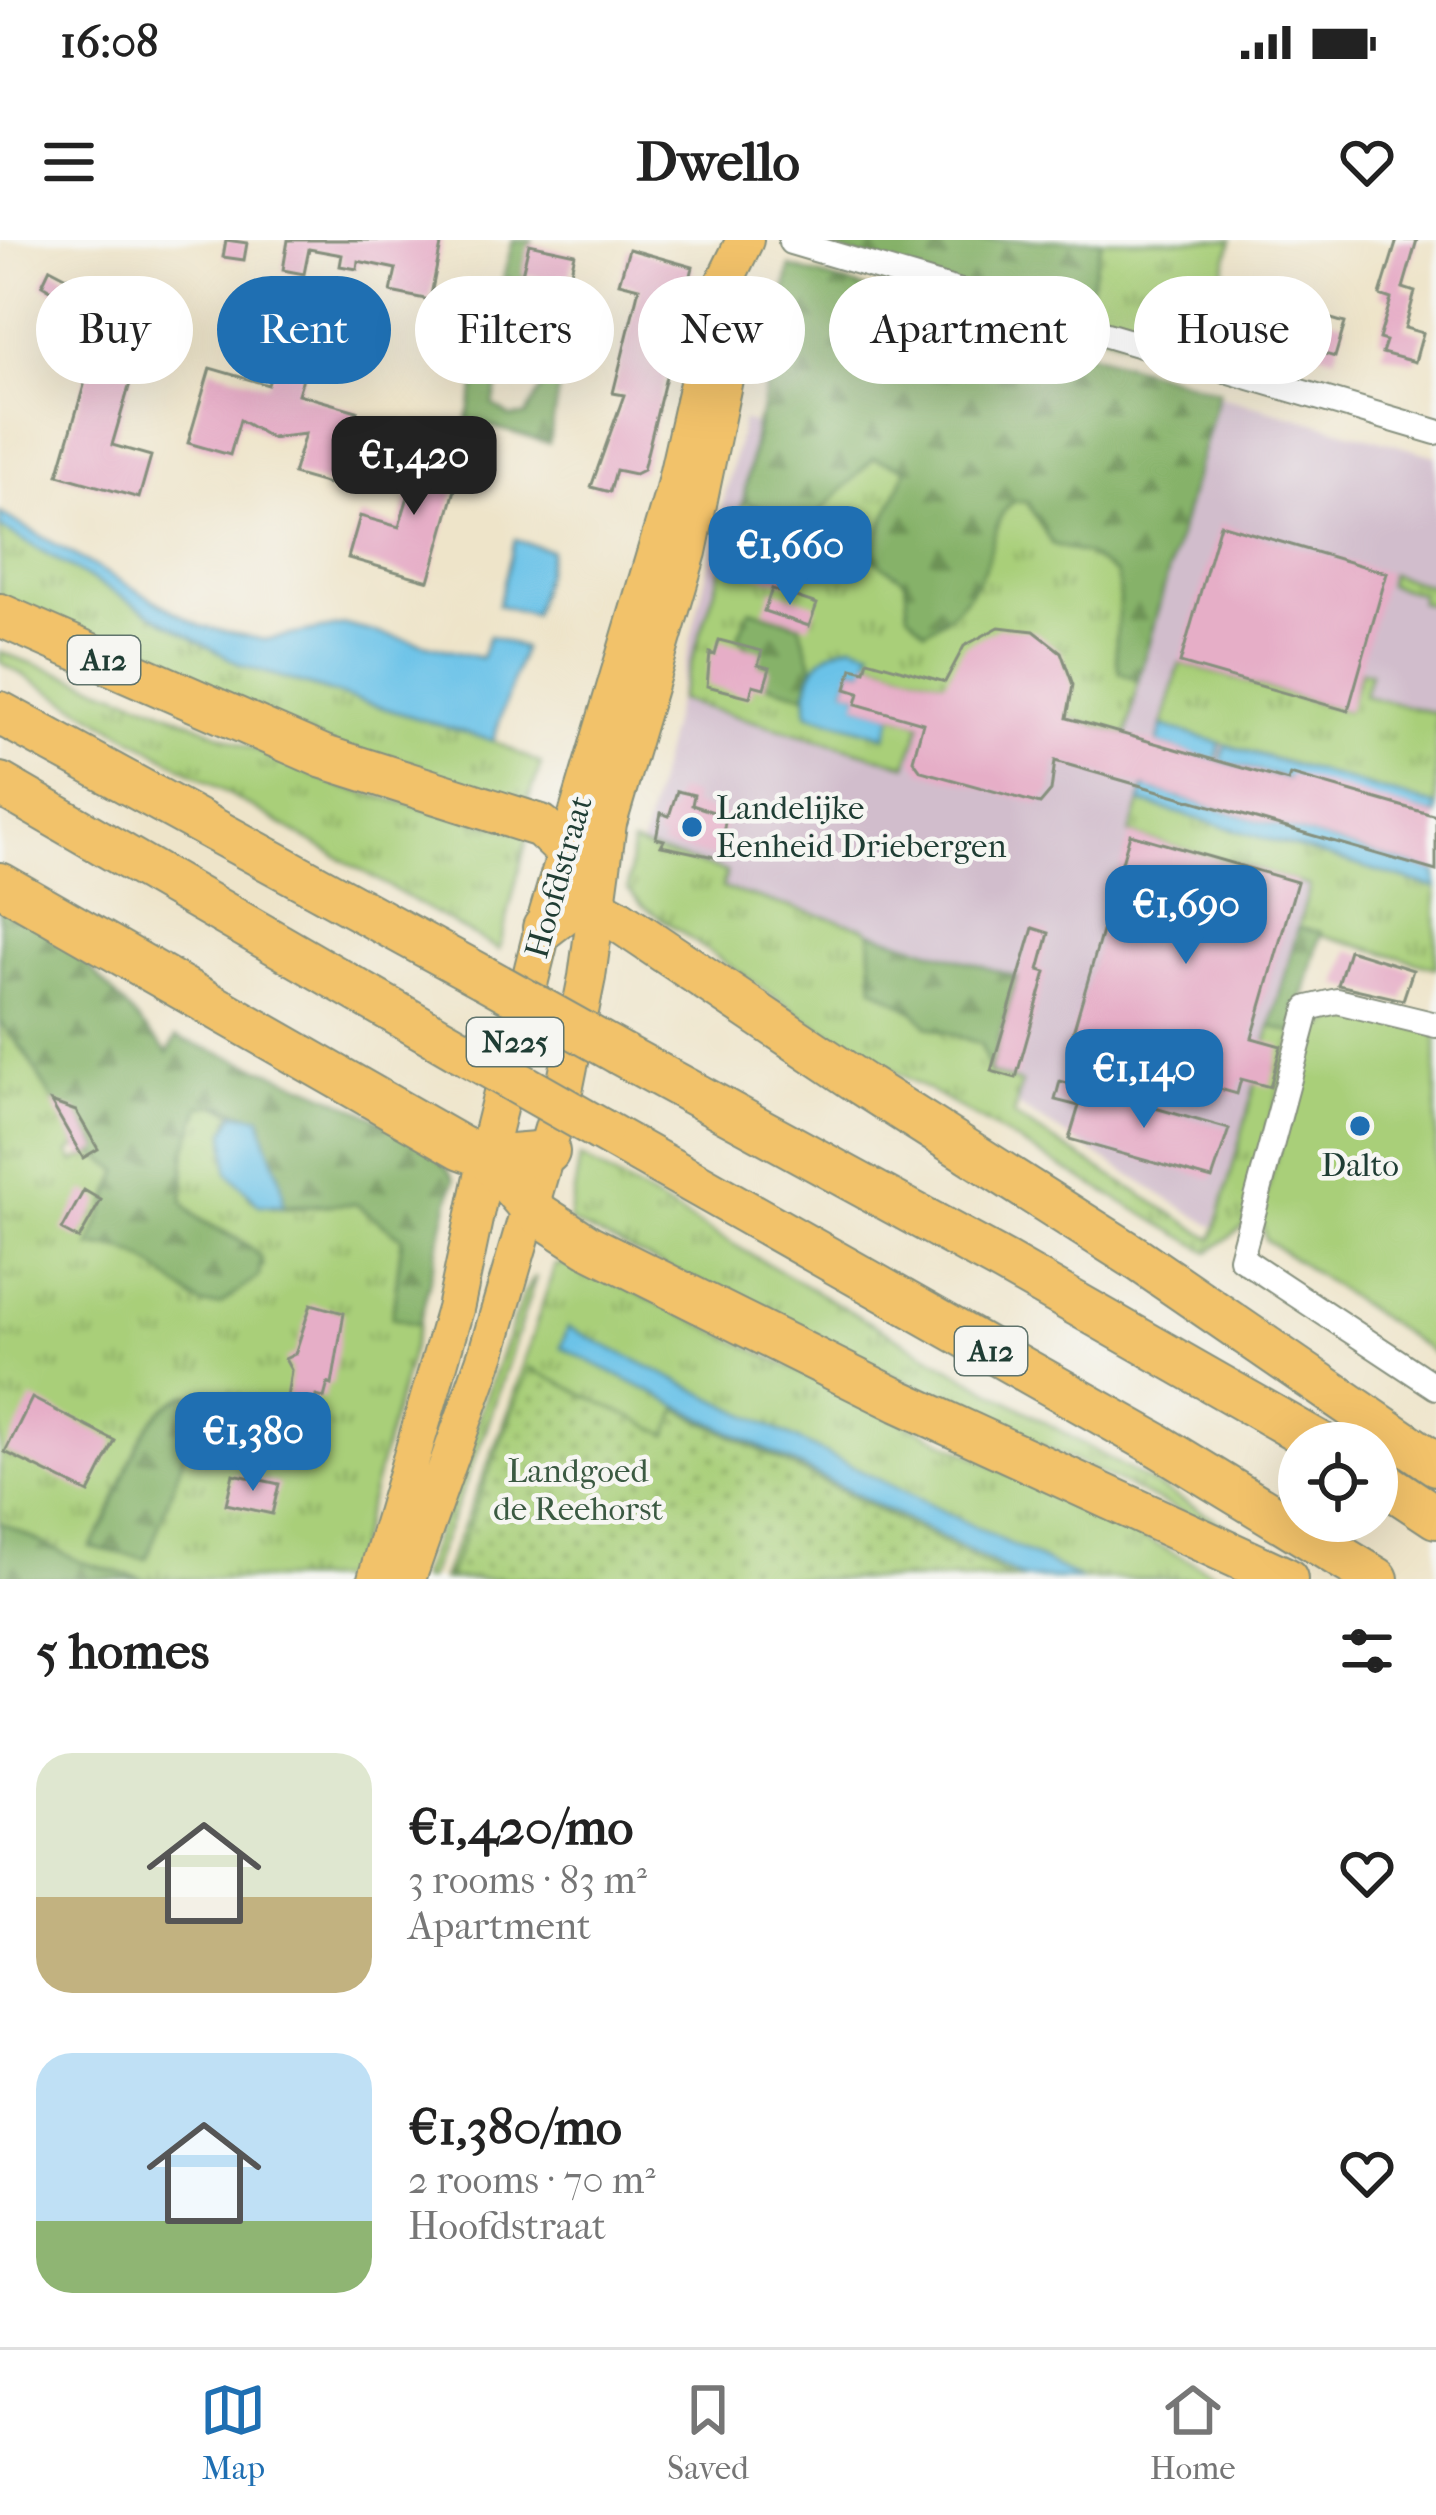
<!DOCTYPE html>
<meta charset="utf-8">
<style>
body{margin:0;font-family:"IM FELL French Canon",serif;background:#f6f6f6;color:#222;height:100vh;display:flex;flex-direction:column;font-size:45px;white-space:nowrap}
*{box-sizing:border-box;margin:0}
p{font-size:39px;color:#767676}
.icon{flex:none;width:66px;height:66px;fill:none;stroke:currentColor;stroke-width:2;stroke-linecap:round;stroke-linejoin:round}
.map{position:relative;height:1339px;overflow:hidden}
.details{display:flex;flex-direction:column;background:#fff;flex:1}
.details>*{flex:none}
.top-card{position:absolute;left:36px;top:36px;width:1365px;height:108px;display:flex;gap:24px}
.controls{position:absolute;left:1278px;top:1182px;display:grid;gap:24px}
.controls a{display:grid;place-items:center;width:120px;height:120px;border-radius:50%;background:#fff;box-shadow:0 12px 48px #0002;font-size:60px}
.price{position:absolute;translate:-50% -102px;padding:0 27px;border-radius:24px;background:#1f6fb2;color:#fff;font-size:39px;line-height:78px;filter:drop-shadow(0 3px 6px #0008)}
.price::after{content:'';position:absolute;left:50%;top:72px;width:36px;height:27px;margin-left:-18px;background:inherit;clip-path:polygon(0 0,100% 0,50% 100%)}
.price.active{background:#222;color:#fff}
ul{padding:0;list-style:none}
li{display:flex;align-items:center;gap:36px;height:300px;padding:0 36px}
li span{display:grid;place-items:center;flex:none;width:336px;height:240px;border-radius:36px;color:#555}
li>.icon{margin-inline-start:auto}
span .icon{width:144px;height:144px;fill:#fffc;stroke-width:1}
li b{font-size:51px}
h2{display:flex;justify-content:space-between;align-items:center;height:144px;padding:0 36px;font-size:51px}
.pill{padding:0 42px;border-radius:54px;background:#fff;box-shadow:0 12px 48px #0002;font-size:42px;line-height:108px}
.pill.active{background:#1f6fb2;color:#fff}
.status{display:flex;justify-content:space-between;align-items:center;height:84px;padding:0 60px;background:#fff;direction:ltr}
.status svg{height:33px;fill:currentColor}
header{display:flex;justify-content:space-between;align-items:center;height:156px;padding:0 36px;background:#fff;font-size:54px;font-weight:700}
.menu{display:flex;justify-content:space-around;align-items:center;height:168px;border-top:3px solid #e0e0e0;background:#fff;font-size:33px;color:#767676}
.menu a{display:grid;justify-items:center;gap:6px}
.menu .active{color:#1f6fb2}
.map>svg:first-child{display:block}
.industrial{fill:#d1bdcc}
.grass{fill:url(#grass-tufts);stroke:#648656;stroke-width:3;fill-rule:evenodd}
.forest{fill:url(#forest-firs);stroke:#52784e;stroke-width:3}
.park{fill:url(#park-dots);stroke:#648656;stroke-width:3}
.pitch{fill:#a9cf79;stroke:#648656;stroke-width:3}
.water{fill:#6bc2e8;stroke:#45808e;stroke-width:3}
.building{fill:#e6aec7}
.lines{fill:none;stroke-linecap:round;stroke-linejoin:round}
.street-casing{stroke:#86907e;stroke-width:28}
.primary-casing{stroke:#86907e;stroke-width:40}
.highway-casing{stroke:#86907e;stroke-width:46}
.street{stroke:#fff;stroke-width:24}
.primary{stroke:#f2c26a;stroke-width:36}
.highway{stroke:#f2c26a;stroke-width:42}
.highway-bridge-casing{stroke:#86907e;stroke-width:46;stroke-linecap:butt}
.highway-bridge{stroke:#f2c26a;stroke-width:42}
.poi-dot{fill:#1f6fb2;stroke:#f6f6f2;stroke-width:4.5}
.labels{text-anchor:middle;dominant-baseline:central;stroke-width:9;stroke-linejoin:round;paint-order:stroke}
.shield{fill:#f6f6f2;stroke:#60746d;stroke-width:3}
.shield-label{font-size:30px;font-weight:bold;fill:#1f3d34}
.poi-label{font-size:33px;fill:#1f3d34;stroke:#f6f6f2;text-anchor:start}
.street-label{font-size:33px;fill:#1f3d34;stroke:#f6f6f2}
.park-label{font-size:33px;fill:#3b5a42;stroke:#f6f6f2}
</style>
<div class="status"><b>16:08</b><svg viewBox="0 0 49 12"><path d="M0 12V9h3v3zM5 12V6h3v6zM10 12V3h3v9zM15 12V0h3v12zM26 1h20v11H26zM47 4h2v5h-2z"/></svg></div>
<header><svg class="icon" aria-label="menu" viewBox="0 0 24 24"><path d="M4 6h16M4 12h16M4 18h16"/></svg>Dwello<svg class="icon" aria-label="heart" viewBox="0 0 24 24"><path d="M12 20l-8-8c-3-5 5-10 8-4 3-6 11-1 8 4z"/></svg></header>
<div class="map">
<svg width="1436" height="1339" viewBox="0 0 1436 1339">
<defs>
<pattern id="grass-tufts" width="24" height="20" patternUnits="userSpaceOnUse" patternTransform="scale(3)"><rect width="24" height="20" fill="#a9cf79"/><path d="M3 7l-1-3M5 7V3M7 7l1-3M15 17l-1-3M17 17v-4M19 17l1-3" fill="none" stroke="#89a964"/></pattern>
<pattern id="forest-firs" width="22" height="20" patternUnits="userSpaceOnUse" patternTransform="scale(3)"><rect width="22" height="20" fill="#86b269"/><path d="M5 1l3.5 6h-7zM16 11l3.5 6h-7z" fill="#6d9257"/></pattern>
<pattern id="park-dots" width="8" height="8" patternUnits="userSpaceOnUse" patternTransform="scale(3)"><rect width="8" height="8" fill="#a9cf79"/><path d="M2 2h.1M6 6h.1" fill="none" stroke="#89a964" stroke-width="1.8" stroke-linecap="round"/></pattern>
</defs>
<rect width="100%" height="100%" fill="#f6f6f2"/>
<filter id="ink" filterUnits="userSpaceOnUse"><feTurbulence type="fractalNoise" baseFrequency=".00833" numOctaves="2"/><feDisplacementMap in="SourceGraphic" scale="24" xChannelSelector="R" yChannelSelector="G"/><feConvolveMatrix kernelMatrix="1 2 1 2 8 2 1 2 1" color-interpolation-filters="sRGB"/></filter>
<filter id="wash" filterUnits="userSpaceOnUse"><feTurbulence type="fractalNoise" baseFrequency=".004" numOctaves="4" result="noise"/><feDisplacementMap in="SourceGraphic" scale="48" xChannelSelector="R" yChannelSelector="G"/><feGaussianBlur stdDeviation="2.7" result="paint"/><feColorMatrix in="noise" values="0 0 0 0 0 0 0 0 0 0 0 0 0 0 0 0 0 1.4 0 .05"/><feComposite in="paint" operator="in"/></filter>
<g filter="url(#wash)">
<rect width="100%" height="100%" fill="#eee4c9"/>
<path class="industrial" d="M1203 151 1436 216V684L1310 647 1214 987 636 630 743 180 1155 318Z"/>
<path class="grass" d="M1102 0H1232L1199 124 1080 88Z
M757 180 1027 262 1052 304 1088 315 1116 334 1122 356 1120 433 1138 441 1127 495 868 420 871 410 806 441 808 473 885 496 893 474 921 483 907 525 679 460 743 262Z
M0 287 241 425 493 501 541 524 526 568 385 528 0 363Z
M1390 334 1436 347V366L1420 362 1421 354 1388 345Z
M0 412 153 466 342 547 528 594 499 710 0 422Z
M1180 423 1347 471 1361 431 1370 433 1364 456 1436 473V566L1162 486Z
M1140 562 1436 648V728L1298 688 1310 646 1130 594Z
M632 604 727 632 722 648 863 687 870 692 873 747 915 772 927 786 981 804 990 833 1021 843 1014 876 1213 999 1271 786 1294 793 1244 986 1209 1012 812 783 642 665 628 649Z
M0 781C30 817 59 864 77 907L69 913 74 922 93 912 120 931 91 1007C137 1004 162 1028 192 1059L263 1026C251 991 202 993 183 961L185 911 201 866 212 863 235 873 229 880 249 957C281 980 320 961 356 964L402 998 392 1078 419 1085 348 1339H143L81 1322 0 1282ZM186 1155 234 1160 235 1191 185 1212 91 1306C128 1257 127 1180 186 1155Z
M580 917 1306 1331 569 981Z
M577 1024 1227 1339H1081L568 1088 562 1107 1024 1339H442L507 1175 555 1025Z
M536 1036 486 1190 428 1339H420L523 1055Z"/>
<path class="forest" d="M513 0H532L493 165 510 177 525 176 544 144 537 96 555 83 569 85 549 203 467 180Z
M807 0H1102L1080 88Z
M790 27 1219 151 1138 441 1120 433C1108 400 1126 367 1116 334L1088 315 1052 304 1027 262 1015 261C991 277 996 305 984 329 972 356 950 378 925 391L908 373 905 340 873 319C877 283 897 262 906 228L874 218 809 283 743 262Z
M750 369 800 385 813 427 805 455 762 443 754 415 738 397Z
M0 660 65 701 168 813 176 797C238 821 430 883 454 940L419 1085 392 1078 402 998 356 964 283 966C286 934 260 913 262 881L223 865 201 866 185 912 183 961C200 992 240 992 261 1018L259 1036 220 1065H202C162 1039 145 1003 90 1007L119 931 93 912 98 908 83 884 70 891 24 810 0 781Z
M1298 688 1321 692 1294 793 1271 786Z
M870 692 1017 737 990 833 981 804 927 786 915 772 873 747Z
M186 1155 234 1160 236 1191 185 1213 147 1319 90 1307C127 1258 127 1180 186 1155Z
M0 1282 81 1322 143 1339H0Z"/>
<path class="park" d="M529 1128 668 1195 678 1169 1014 1339H448Z"/>
<path class="pitch" d="M1351 769 1436 793V1115L1266 1000 1260 976 1309 797Z"/>
<path class="water" d="M0 273 200 386 264 400 345 385 481 418 489 396 523 408 493 501 241 425 0 287Z
M515 300 551 310 534 375 498 365Z
M852 404 872 410 865 431 852 428 846 448 859 453 857 464 893 474 886 496 808 473C803 436 815 413 852 404Z
M1162 486 1220 503 1216 521 1157 504Z
M1225 505 1436 566V576L1221 522Z
M1144 547 1436 631V648L1140 562Z
M235 873 261 877C263 908 286 934 283 966L259 965 228 932 225 892Z
M568 1087 1081 1339 1023 1338 561 1107Z"/>
<g id="blocks">
<path class="building" d="M226 0 247 3 244 20 223 17Z
M288 0H442L430 60 391 52 396 29 358 21 357 29 340 26 342 15 309 9 304 34 283 30Z
M1397 0H1417L1403 48 1415 52 1405 88 1423 93 1415 122 1382 113 1386 101 1379 99 1391 59 1380 55Z
M529 4 575 14 568 44 522 34Z
M629 9 693 27 643 230 635 234 616 230 610 252 591 247 624 155 613 153 639 48 619 43Z
M50 28 67 37 59 55 42 45Z
M1230 40 1249 45 1241 73 1222 67Z
M1308 72 1345 83 1335 117 1297 106Z
M1237 84 1264 92 1256 118 1230 110Z
M278 113 308 122 298 154 357 171 335 246 293 234 305 194 271 198 240 180 230 215 188 203 210 128 268 145Z
M91 121 133 133 112 205 151 216 139 258 58 235Z
M425 199 466 211 429 341 348 318 360 276 399 287Z
M752 282 790 292 788 343 739 331 743 314 735 304 746 298Z
M1220 284 1387 333 1348 471 1180 423Z
M772 349 817 364 809 386 764 371Z
M999 387 1034 391 1061 412 1073 445 1067 478 1288 541 1290 534 1436 576V631L1055 521 1051 551 1040 564 921 531 913 520 923 483 856 464 859 453 846 449 852 428 865 431 868 420 945 442 964 406Z
M719 400 762 411 758 425 770 428 764 448 753 445 750 457 707 446 710 413 715 415Z
M677 551 694 555 692 565 726 576 719 618 661 606 664 600 656 598 661 573 669 576Z
M1130 594 1297 642 1252 798 1281 806 1270 847 1241 839 1237 854 1069 806Z
M1033 688 1049 693 1039 730 1046 732 1016 838 991 831Z
M1349 710 1413 730 1403 760 1338 745Z
M1060 841 1229 889 1212 939 1069 899 1079 866 1055 860Z
M51 862 76 871 98 909 83 918Z
M84 950 101 960 79 999 62 990Z
M311 1064 344 1073 332 1145 328 1143 324 1158 316 1156 311 1172 286 1165 291 1130 285 1119 295 1114Z
M32 1158 115 1201 89 1253 5 1212Z
M233 1234 279 1244 272 1274 226 1264Z"/>
</g>
</g>
<g filter="url(#ink)">
<use href="#blocks" fill-opacity="0" stroke="#86907e" stroke-width="3"/>
<g class="lines">
<defs>
<path id="street" d="M791 2 1436 192
M1436 785 1337 761 1308 768 1241 1018 1436 1147"/>
<path id="primary" d="M376 1339 455 1069 493 889 541 696 673 254 718 55 745 0
M407 1339 487 1113 564 851 587 737 608 583 688 312 724 139"/>
<path id="highway" d="M0 375 324 517 541 586 566 610 596 668
M0 473 483 737
M0 544 462 811
M0 644 462 908 487 917 548 912
M544 688 574 665 596 668 618 680 862 844 1139 1020 1436 1224
M621 814 1005 1023 1320 1203
M601 890 1156 1204 1377 1339
M487 917 531 969 588 1006 899 1161 1286 1339
M1377 1238 1436 1277"/>
</defs>
<use href="#street" class="street-casing"/>
<use href="#primary" class="primary-casing"/>
<use href="#highway" class="highway-casing"/>
<use href="#street" class="street"/>
<use href="#primary" class="primary"/>
<use href="#highway" class="highway"/>
<defs>
<path id="highway-bridge" d="M483 737 621 814
M462 811 601 890"/>
</defs>
<use href="#highway-bridge" class="highway-bridge-casing"/>
<use href="#highway-bridge" class="highway-bridge"/>
</g>
</g>
<g class="poi-dot">
<circle cx="692" cy="587" r="12"/>
<circle cx="1360" cy="886" r="12"/>
</g>
<g class="labels">
<g class="shield">
<rect x="68" y="396" width="72" height="48" rx="9"/>
<rect x="467" y="778" width="96" height="48" rx="9"/>
<rect x="955" y="1087" width="72" height="48" rx="9"/>
</g>
<g class="shield-label">
<text x="104" y="420">A12</text>
<text x="515" y="802">N225</text>
<text x="991" y="1111">A12</text>
</g>
<g class="poi-label">
<text x="716" y="568">Landelijke<tspan x="716" dy="38">Eenheid Driebergen</tspan></text>
<text x="1360" y="925" text-anchor="middle">Dalto</text>
</g>
<g class="street-label">
<text transform="translate(559 637) rotate(-74)">Hoofdstraat</text>
</g>
<g class="park-label">
<text x="578" y="1231">Landgoed<tspan x="578" dy="38">de Reehorst</tspan></text>
</g>
</g>
</svg>
<div class="controls">
<a><svg class="icon" aria-label="locate" viewBox="0 0 24 24"><circle cx="12" cy="12" r="6"/><path d="M12 2v4M12 18v4M2 12h4M18 12h4"/></svg></a>
</div>
<b class="price active" style="left:414px;top:278px">€1,420</b>
<b class="price" style="left:790px;top:368px">€1,660</b>
<b class="price" style="left:1186px;top:727px">€1,690</b>
<b class="price" style="left:1144px;top:891px">€1,140</b>
<b class="price" style="left:253px;top:1254px">€1,380</b>
<div class="top-card">
<a class="pill">Buy</a>
<a class="pill active">Rent</a>
<a class="pill">Filters</a>
<a class="pill">New</a>
<a class="pill">Apartment</a>
<a class="pill">House</a>
</div>
</div>
<section class="details">
<h2>5 homes<svg class="icon" aria-label="filters" viewBox="0 0 24 24"><path d="M4 7h16M4 17h16"/><circle cx="9" cy="7" r="2"/><circle cx="15" cy="17" r="2"/></svg></h2>
<ul>
<li><span style="background:linear-gradient(#dfe7d0 60%,#c2b280 0)"><svg class="icon" aria-label="home" viewBox="0 0 24 24"><path d="M3 11l9-7 9 7M6 9v11h12V9"/></svg></span><div><b>€1,420/mo</b><p>3 rooms · 83 m²</p><p>Apartment</p></div><svg class="icon" aria-label="heart" viewBox="0 0 24 24"><path d="M12 20l-8-8c-3-5 5-10 8-4 3-6 11-1 8 4z"/></svg></li>
<li><span style="background:linear-gradient(#bfe0f5 70%,#8fb573 0)"><svg class="icon" aria-label="home" viewBox="0 0 24 24"><path d="M3 11l9-7 9 7M6 9v11h12V9"/></svg></span><div><b>€1,380/mo</b><p>2 rooms · 70 m²</p><p>Hoofdstraat</p></div><svg class="icon" aria-label="heart" viewBox="0 0 24 24"><path d="M12 20l-8-8c-3-5 5-10 8-4 3-6 11-1 8 4z"/></svg></li>
</ul>
</section>
<nav class="menu">
<a class="active"><svg class="icon" aria-label="map" viewBox="0 0 24 24"><path d="M3 6l6-2 6 2 6-2v14l-6 2-6-2-6 2zM9 4v14M15 6v14"/></svg>Map</a>
<a><svg class="icon" aria-label="saved" viewBox="0 0 24 24"><path d="M7 4h10v16l-5-4-5 4z"/></svg>Saved</a>
<a><svg class="icon" aria-label="home" viewBox="0 0 24 24"><path d="M3 11l9-7 9 7M6 9v11h12V9"/></svg>Home</a>
</nav>
